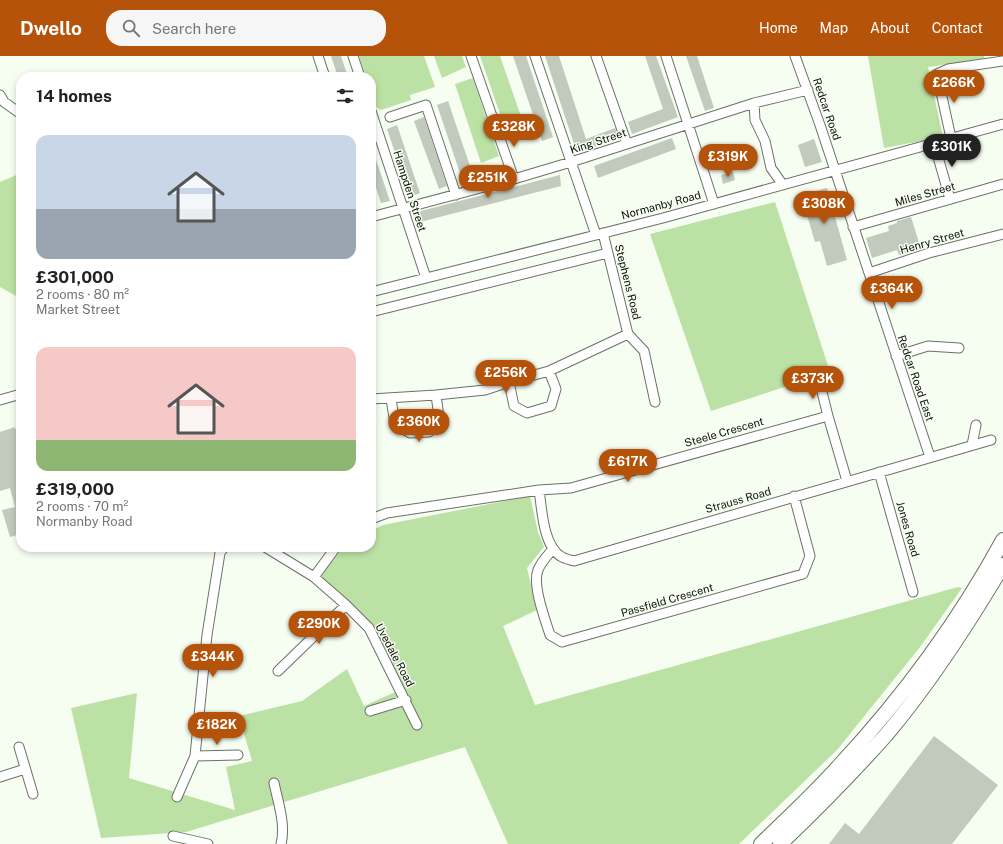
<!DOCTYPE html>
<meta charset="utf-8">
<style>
body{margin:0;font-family:"Public Sans",sans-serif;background:#f6f6f6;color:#222;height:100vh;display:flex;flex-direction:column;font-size:15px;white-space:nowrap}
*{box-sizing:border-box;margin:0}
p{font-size:13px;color:#767676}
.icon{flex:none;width:22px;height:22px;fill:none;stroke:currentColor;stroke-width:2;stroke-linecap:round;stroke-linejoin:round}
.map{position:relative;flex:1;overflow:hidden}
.drawer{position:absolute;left:16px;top:16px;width:360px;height:480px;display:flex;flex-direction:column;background:#fff;border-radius:16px;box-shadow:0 2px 6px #0003}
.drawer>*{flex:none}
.price{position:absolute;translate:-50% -34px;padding:0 9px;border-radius:14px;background:#b45309;color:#fff;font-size:13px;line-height:26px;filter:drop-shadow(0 1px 2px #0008)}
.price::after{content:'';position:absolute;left:50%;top:24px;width:12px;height:9px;margin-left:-6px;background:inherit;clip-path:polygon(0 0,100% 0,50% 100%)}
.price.active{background:#222;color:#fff}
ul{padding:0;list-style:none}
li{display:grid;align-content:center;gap:8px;height:212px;padding:0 20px}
li span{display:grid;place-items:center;height:124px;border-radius:12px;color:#555}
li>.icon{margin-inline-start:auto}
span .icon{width:72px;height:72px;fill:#fffc;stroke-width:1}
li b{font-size:17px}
h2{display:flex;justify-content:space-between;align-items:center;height:48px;padding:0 20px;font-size:17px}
header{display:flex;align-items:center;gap:24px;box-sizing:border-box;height:56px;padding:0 20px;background:#b45309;color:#fff}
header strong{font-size:19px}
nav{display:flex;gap:22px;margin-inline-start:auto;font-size:14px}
.search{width:280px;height:36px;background:#f6f6f6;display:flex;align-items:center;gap:10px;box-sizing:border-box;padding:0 14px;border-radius:16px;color:#767676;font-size:15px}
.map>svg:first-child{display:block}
.green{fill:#bce1a4}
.building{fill:#c2c9bd}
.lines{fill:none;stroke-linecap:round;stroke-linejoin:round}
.minor-casing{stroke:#6b7167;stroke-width:11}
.highway-casing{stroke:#6b7167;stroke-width:16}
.minor{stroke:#fff;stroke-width:9}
.highway{stroke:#fff;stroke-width:14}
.labels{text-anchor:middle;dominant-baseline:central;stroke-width:3;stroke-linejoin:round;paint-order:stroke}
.street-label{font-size:11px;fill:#0c0f0b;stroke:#f6fdf1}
</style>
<header>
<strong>Dwello</strong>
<div class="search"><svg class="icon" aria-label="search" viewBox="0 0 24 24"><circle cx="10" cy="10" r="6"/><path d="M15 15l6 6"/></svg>Search here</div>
<nav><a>Home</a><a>Map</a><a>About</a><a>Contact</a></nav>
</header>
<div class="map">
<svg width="1003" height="788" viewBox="0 0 1003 788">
<rect width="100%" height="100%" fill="#f6fdf1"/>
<path class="green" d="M359 0H424L435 31 410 39 411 44 381 54 376 51 371 37V21H366Z
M434 0H462L466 11 442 22Z
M480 0H500L526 75 508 81Z
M868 0H984L985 3 928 11 943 81 884 92Z
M473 22 499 100 481 107 455 28Z
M21 117V240L18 241 0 231V126Z
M775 146 830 316 711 355 650 178Z
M530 440 538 476 544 491 527 512 537 554 503 570 535 649 958 531 962 532 920 591 837 694 739 788H508L465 691 186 776 101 782 71 652 137 637 129 722 235 754 226 711 252 705 239 660 302 645 347 613 364 650 402 633 369 568 317 523 344 491H371V475L383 469Z"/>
<path class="building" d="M331 0H341L348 21H338Z
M513 0H526L553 81 542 85Z
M545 0H559L586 83 615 72 619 82 577 97Z
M645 0H656L678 61 632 78 628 66 663 53Z
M686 0H697L714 52 705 55Z
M448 45 474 122 463 126 437 49Z
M424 61 447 130 439 133 414 65Z
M397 69 420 137 410 141 387 73Z
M672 82 676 93 598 122 594 110Z
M814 83 822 106 805 111 798 89Z
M371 92H372L390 145 381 147 371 116Z
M733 116 735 124 723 128 721 119Z
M560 119 561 130 416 167 413 157Z
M827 132 847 204 827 210 820 185 815 186 801 139Z
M911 161 921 193 906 198V197L899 199 897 194 872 202 866 182 889 175 888 170 897 167V165Z
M15 371V373L21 371V478L10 481 2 454 15 451 10 432 0 435V376Z
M934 680 998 729 952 788H829L845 767 859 778Z"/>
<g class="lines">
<defs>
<path id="minor" d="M318 0 325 21
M353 0 360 21
M471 0 514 123
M535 0 596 179
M596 0 627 88
M666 0 714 148
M795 0 820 69 930 401
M0 39 4 46 21 58
M754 47 755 64 765 85 771 112 783 129
M371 55 426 222
M390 61 426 49 456 139
M951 82 937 18 948 13 1003 5
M934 87 950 143
M371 161 514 123 571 106 754 47 808 34
M853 171 1003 128
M603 177 628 278 644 295 655 346
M869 217 929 197 1003 178
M371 236 663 162 1003 68
M371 256 608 197
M896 300 928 290 959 292
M819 324 828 360
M509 326 514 350 527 357 551 350 556 333 549 315
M371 343 436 339 485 334 509 326 549 315 628 278
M391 343 395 368 410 377 429 376 439 361 436 339
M0 344 21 338
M972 389 976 369
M879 416 913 536
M539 434C542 453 543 491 562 501 566 503 570 504 574 505L991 384
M371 463 387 457 539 434 571 432 828 360 847 425
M265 491 314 521 346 549 369 572 417 669
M553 493C548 499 541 506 538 514 532 529 545 563 550 579L562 586 803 518 810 500 794 440
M314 521 336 491
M278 615 346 549
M370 655 406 644
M19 691 33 738
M195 700 238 699
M0 721 25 713
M274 727C278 746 286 769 281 788
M177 741 195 700 207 579 220 497 224 491
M173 780 208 788"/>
<path id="highway" d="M761 788C788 762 815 737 840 709 903 641 959 565 1003 484
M780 788C817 753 852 717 886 679 930 627 968 568 1003 509"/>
</defs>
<use href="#minor" class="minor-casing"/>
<use href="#highway" class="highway-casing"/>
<use href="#minor" class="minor"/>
<use href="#highway" class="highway"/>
</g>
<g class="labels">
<g class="street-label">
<text transform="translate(827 53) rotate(71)">Redcar Road</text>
<text transform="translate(598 85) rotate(-18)">King Street</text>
<text transform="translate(410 135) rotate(72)">Hampden Street</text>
<text transform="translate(925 138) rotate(-16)">Miles Street</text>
<text transform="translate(661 149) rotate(-15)">Normanby Road</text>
<text transform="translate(932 185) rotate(-16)">Henry Street</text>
<text transform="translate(628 226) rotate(76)">Stephens Road</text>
<text transform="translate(916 322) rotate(71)">Redcar Road East</text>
<text transform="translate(724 376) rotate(-16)">Steele Crescent</text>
<text transform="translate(738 444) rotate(-16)">Strauss Road</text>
<text transform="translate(908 473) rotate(74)">Jones Road</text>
<text transform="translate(667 544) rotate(-16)">Passfield Crescent</text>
<text transform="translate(395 599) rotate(62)">Uvedale Road</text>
</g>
</g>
</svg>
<b class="price" style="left:954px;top:48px">£266K</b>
<b class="price" style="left:514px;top:92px">£328K</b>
<b class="price active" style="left:952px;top:112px">£301K</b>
<b class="price" style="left:728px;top:122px">£319K</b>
<b class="price" style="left:488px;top:143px">£251K</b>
<b class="price" style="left:824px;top:169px">£308K</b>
<b class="price" style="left:892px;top:254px">£364K</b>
<b class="price" style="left:506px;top:338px">£256K</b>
<b class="price" style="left:813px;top:344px">£373K</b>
<b class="price" style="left:419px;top:387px">£360K</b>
<b class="price" style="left:628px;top:427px">£617K</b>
<b class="price" style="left:319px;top:589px">£290K</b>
<b class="price" style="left:213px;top:622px">£344K</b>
<b class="price" style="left:217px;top:690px">£182K</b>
<section class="drawer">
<h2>14 homes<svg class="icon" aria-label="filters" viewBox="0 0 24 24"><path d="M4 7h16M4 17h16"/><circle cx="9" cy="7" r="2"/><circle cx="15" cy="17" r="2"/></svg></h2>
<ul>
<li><span style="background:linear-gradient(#c9d6e8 60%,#9aa5b1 0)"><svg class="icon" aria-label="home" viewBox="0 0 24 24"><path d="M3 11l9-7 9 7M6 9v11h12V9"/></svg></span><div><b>£301,000</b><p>2 rooms · 80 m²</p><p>Market Street</p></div></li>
<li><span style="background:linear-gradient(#f6c9c9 75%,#8fb573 0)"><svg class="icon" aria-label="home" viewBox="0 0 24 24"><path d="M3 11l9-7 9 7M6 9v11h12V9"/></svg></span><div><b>£319,000</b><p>2 rooms · 70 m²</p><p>Normanby Road</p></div></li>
</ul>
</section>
</div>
